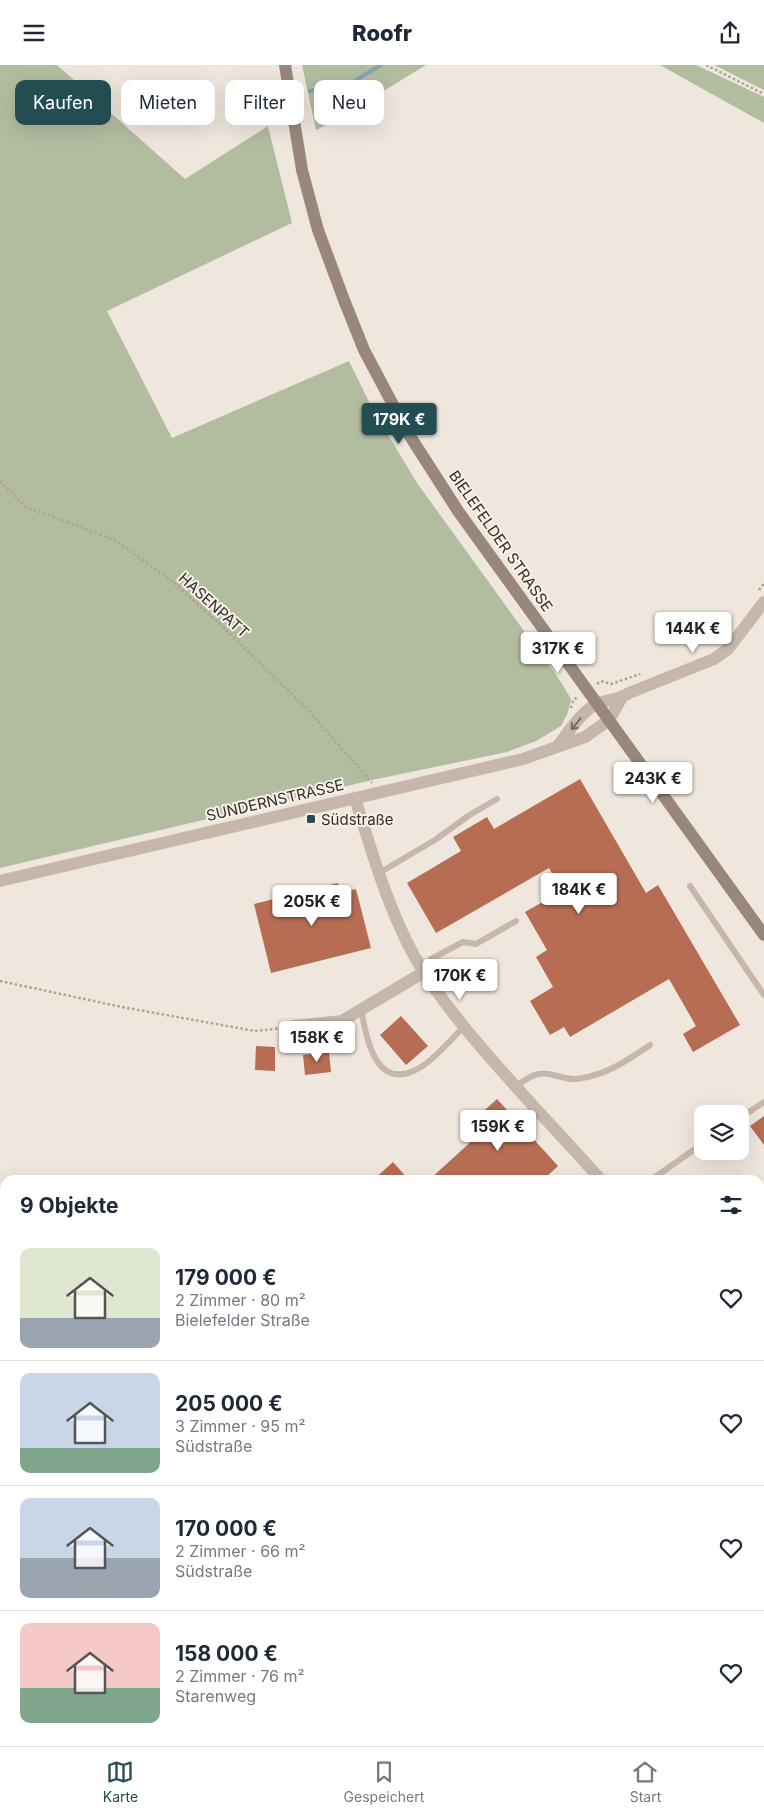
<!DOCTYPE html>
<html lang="de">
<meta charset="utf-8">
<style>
body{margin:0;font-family:Inter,sans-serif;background:#f2f2f3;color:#1f2937;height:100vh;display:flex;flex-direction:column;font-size:19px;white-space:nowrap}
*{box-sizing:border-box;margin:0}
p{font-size:16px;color:#747a83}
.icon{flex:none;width:28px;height:28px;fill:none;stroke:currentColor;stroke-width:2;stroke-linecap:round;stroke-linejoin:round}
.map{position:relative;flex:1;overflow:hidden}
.drawer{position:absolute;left:0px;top:1110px;width:765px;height:571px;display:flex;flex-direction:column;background:#fff;border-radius:15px 15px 0 0;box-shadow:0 5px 20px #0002}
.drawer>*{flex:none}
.hud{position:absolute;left:15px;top:15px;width:500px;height:45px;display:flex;gap:10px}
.buttons{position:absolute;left:694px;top:1040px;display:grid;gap:10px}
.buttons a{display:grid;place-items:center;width:55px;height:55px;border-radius:10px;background:#fff;box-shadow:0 5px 20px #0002;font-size:25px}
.price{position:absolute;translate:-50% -42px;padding:0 11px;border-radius:5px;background:#fff;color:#222;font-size:16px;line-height:32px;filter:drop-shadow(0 1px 2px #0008)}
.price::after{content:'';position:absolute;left:50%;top:30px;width:15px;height:11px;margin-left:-8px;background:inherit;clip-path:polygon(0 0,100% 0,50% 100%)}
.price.active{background:#234d51;color:#fff}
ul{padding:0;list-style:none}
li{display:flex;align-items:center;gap:15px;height:125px;padding:0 20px}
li+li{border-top:1px solid #e0e1e3}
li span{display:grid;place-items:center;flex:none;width:140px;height:100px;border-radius:10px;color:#555}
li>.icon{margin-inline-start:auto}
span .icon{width:60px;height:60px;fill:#fffc;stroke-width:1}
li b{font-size:21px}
h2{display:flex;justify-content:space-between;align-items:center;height:60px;padding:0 20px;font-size:21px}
.pill{padding:0 18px;border-radius:10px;background:#fff;box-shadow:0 5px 20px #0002;font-size:18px;line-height:45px}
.pill.active{background:#234d51;color:#fff}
header{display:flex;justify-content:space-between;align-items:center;height:65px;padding:0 20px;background:#fff;font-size:22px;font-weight:800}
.menu{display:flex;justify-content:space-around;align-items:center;height:70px;border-top:1px solid #e0e1e3;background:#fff;font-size:14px;color:#747a83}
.menu a{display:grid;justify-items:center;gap:2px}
.menu .active{color:#234d51}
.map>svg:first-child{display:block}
.green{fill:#b2bc9f}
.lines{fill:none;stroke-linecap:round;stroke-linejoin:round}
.stream{stroke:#7fa6a9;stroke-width:4}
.building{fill:#b76d53}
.path{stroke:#b1a195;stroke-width:2.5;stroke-dasharray:2.5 2.5;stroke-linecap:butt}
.service{stroke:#c6b7aa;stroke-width:6}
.minor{stroke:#c6b7aa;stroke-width:12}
.secondary{stroke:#99877c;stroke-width:12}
.oneway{stroke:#766b63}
.poi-dot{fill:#234d51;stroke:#f7f1e9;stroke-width:2}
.labels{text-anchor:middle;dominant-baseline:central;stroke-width:4;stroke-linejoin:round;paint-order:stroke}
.street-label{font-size:15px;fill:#342d29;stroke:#f7f1e9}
.poi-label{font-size:15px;fill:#342d29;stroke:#f7f1e9;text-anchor:start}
</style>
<header><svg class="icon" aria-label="menu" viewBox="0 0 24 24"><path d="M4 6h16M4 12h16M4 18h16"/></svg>Roofr<svg class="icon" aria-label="share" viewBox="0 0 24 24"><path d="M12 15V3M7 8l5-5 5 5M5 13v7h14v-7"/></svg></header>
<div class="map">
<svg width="764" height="1681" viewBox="0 0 764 1681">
<rect width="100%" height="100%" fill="#efe7dd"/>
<path class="green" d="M0 0H57L185 114 268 61 292 158 107 246 172 373 349 296 372 343 417 418 561 617 571 634 568 647 561 661 536 676 507 687 372 715 0 803Z
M302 0H426L333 57 316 65Z
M660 0H696L764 32V58Z
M714 0H764V25Z
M5 1587V1676H65L64 1681H0V1600Z"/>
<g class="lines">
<path class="stream" d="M310 26 351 18 381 0
M0 1681 5 1668"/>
</g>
<path class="building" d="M580 714 646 828 658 820 740 960 693 987 683 969 696 961 669 914 570 972 564 962 550 970 530 936 553 922 536 892 547 885 525 847 562 826 549 803 436 868 407 818 461 786 453 772 487 752 494 764Z
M338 818 340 828 356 824 371 883 271 908 254 839Z
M401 951 428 981 406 1000 380 970Z
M256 981 275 982V1006L255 1005Z
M329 987 331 1007 305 1010 303 990Z
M497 1034 558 1101 543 1115H429L475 1073 466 1062Z
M764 1051V1080L750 1061Z
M393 1097 409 1115H373Z"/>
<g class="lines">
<path class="path" d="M706 0 764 29
M0 416 26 442 115 475 174 518 221 560 307 644 372 718
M759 525 764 518
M597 619 601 616 611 619 640 609
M571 643 573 635 578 632
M0 916 122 942 255 966 283 963"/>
<path class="service" d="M379 808 435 775 468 751 497 734
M690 821 764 930
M424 907 431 894 463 877 476 879 516 856
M361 944C367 977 377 1029 421 1002 436 993 451 974 464 962
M515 1022C521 1018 528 1012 535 1010 548 1005 562 1015 577 1014 607 1010 626 996 650 980
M740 1053 764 1037
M651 1115 702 1079
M760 1392 764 1391"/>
<path class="minor" d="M557 682C567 669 584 643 599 638 610 634 619 635 629 628L714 594 728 584 764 537
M355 733C370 781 384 830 406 875 421 907 443 936 465 963 508 1016 556 1064 601 1115
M0 816 523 694 585 672 609 655 621 634
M294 961 342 956 424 907
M0 1268 5 1271
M723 1681V1676"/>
<path class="secondary" d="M285 0 302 105 318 165 344 235 364 285 408 368 458 446 764 870"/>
</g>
<defs><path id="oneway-shaft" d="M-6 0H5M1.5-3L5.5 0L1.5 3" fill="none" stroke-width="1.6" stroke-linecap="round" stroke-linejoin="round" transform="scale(1.25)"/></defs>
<use class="oneway" href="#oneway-shaft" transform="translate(576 659) rotate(129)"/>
<rect class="poi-dot" x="306" y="749" width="10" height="10" rx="2.5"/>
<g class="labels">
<g class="street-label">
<text transform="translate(501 476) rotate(55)">BIELEFELDER STRASSE</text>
<text transform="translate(214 540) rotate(42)">HASENPATT</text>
<text transform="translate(275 735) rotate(-13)">SUNDERNSTRASSE</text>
</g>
<g class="poi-label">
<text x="321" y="754">Südstraße</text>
</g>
</g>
</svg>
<div class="buttons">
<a><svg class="icon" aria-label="layers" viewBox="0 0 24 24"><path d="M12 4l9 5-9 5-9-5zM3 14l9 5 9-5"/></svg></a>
</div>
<b class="price active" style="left:399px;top:380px">179K €</b>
<b class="price" style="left:693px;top:589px">144K €</b>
<b class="price" style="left:558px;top:609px">317K €</b>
<b class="price" style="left:653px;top:739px">243K €</b>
<b class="price" style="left:579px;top:850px">184K €</b>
<b class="price" style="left:312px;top:862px">205K €</b>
<b class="price" style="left:460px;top:936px">170K €</b>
<b class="price" style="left:317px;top:998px">158K €</b>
<b class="price" style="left:498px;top:1087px">159K €</b>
<div class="hud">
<a class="pill active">Kaufen</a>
<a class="pill">Mieten</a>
<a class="pill">Filter</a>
<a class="pill">Neu</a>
</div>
<section class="drawer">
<h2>9 Objekte<svg class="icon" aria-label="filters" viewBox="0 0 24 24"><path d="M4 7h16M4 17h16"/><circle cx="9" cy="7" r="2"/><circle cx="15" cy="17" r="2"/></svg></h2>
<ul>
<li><span style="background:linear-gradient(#dfe7d0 70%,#9aa5b1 0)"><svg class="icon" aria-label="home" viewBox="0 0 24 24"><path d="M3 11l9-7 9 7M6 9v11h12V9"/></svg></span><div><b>179 000 €</b><p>2 Zimmer · 80 m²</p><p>Bielefelder Straße</p></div><svg class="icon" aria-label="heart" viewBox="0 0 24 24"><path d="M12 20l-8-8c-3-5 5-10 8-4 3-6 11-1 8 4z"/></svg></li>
<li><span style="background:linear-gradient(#c9d6e8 75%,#7fa58c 0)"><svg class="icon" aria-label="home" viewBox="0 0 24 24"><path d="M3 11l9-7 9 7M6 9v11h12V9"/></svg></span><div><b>205 000 €</b><p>3 Zimmer · 95 m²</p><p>Südstraße</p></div><svg class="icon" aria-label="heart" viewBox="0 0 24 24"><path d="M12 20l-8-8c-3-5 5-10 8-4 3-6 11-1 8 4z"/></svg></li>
<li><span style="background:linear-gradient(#c9d6e8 60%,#9aa5b1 0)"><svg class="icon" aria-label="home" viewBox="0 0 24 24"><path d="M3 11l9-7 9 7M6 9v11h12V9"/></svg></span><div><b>170 000 €</b><p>2 Zimmer · 66 m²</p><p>Südstraße</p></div><svg class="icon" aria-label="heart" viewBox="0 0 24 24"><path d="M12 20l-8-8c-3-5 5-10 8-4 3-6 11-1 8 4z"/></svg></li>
<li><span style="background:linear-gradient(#f6c9c9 65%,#7fa58c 0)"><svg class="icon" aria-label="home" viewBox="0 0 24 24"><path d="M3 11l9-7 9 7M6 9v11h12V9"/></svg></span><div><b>158 000 €</b><p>2 Zimmer · 76 m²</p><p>Starenweg</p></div><svg class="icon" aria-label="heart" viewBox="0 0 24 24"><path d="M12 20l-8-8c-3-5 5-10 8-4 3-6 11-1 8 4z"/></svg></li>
</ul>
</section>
</div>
<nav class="menu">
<a class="active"><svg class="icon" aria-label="map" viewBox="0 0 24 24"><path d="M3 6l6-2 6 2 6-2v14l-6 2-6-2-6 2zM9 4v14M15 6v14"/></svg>Karte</a>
<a><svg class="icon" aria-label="saved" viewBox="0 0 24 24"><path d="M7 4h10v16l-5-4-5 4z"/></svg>Gespeichert</a>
<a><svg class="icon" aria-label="home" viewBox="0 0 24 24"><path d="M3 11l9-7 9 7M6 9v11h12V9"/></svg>Start</a>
</nav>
